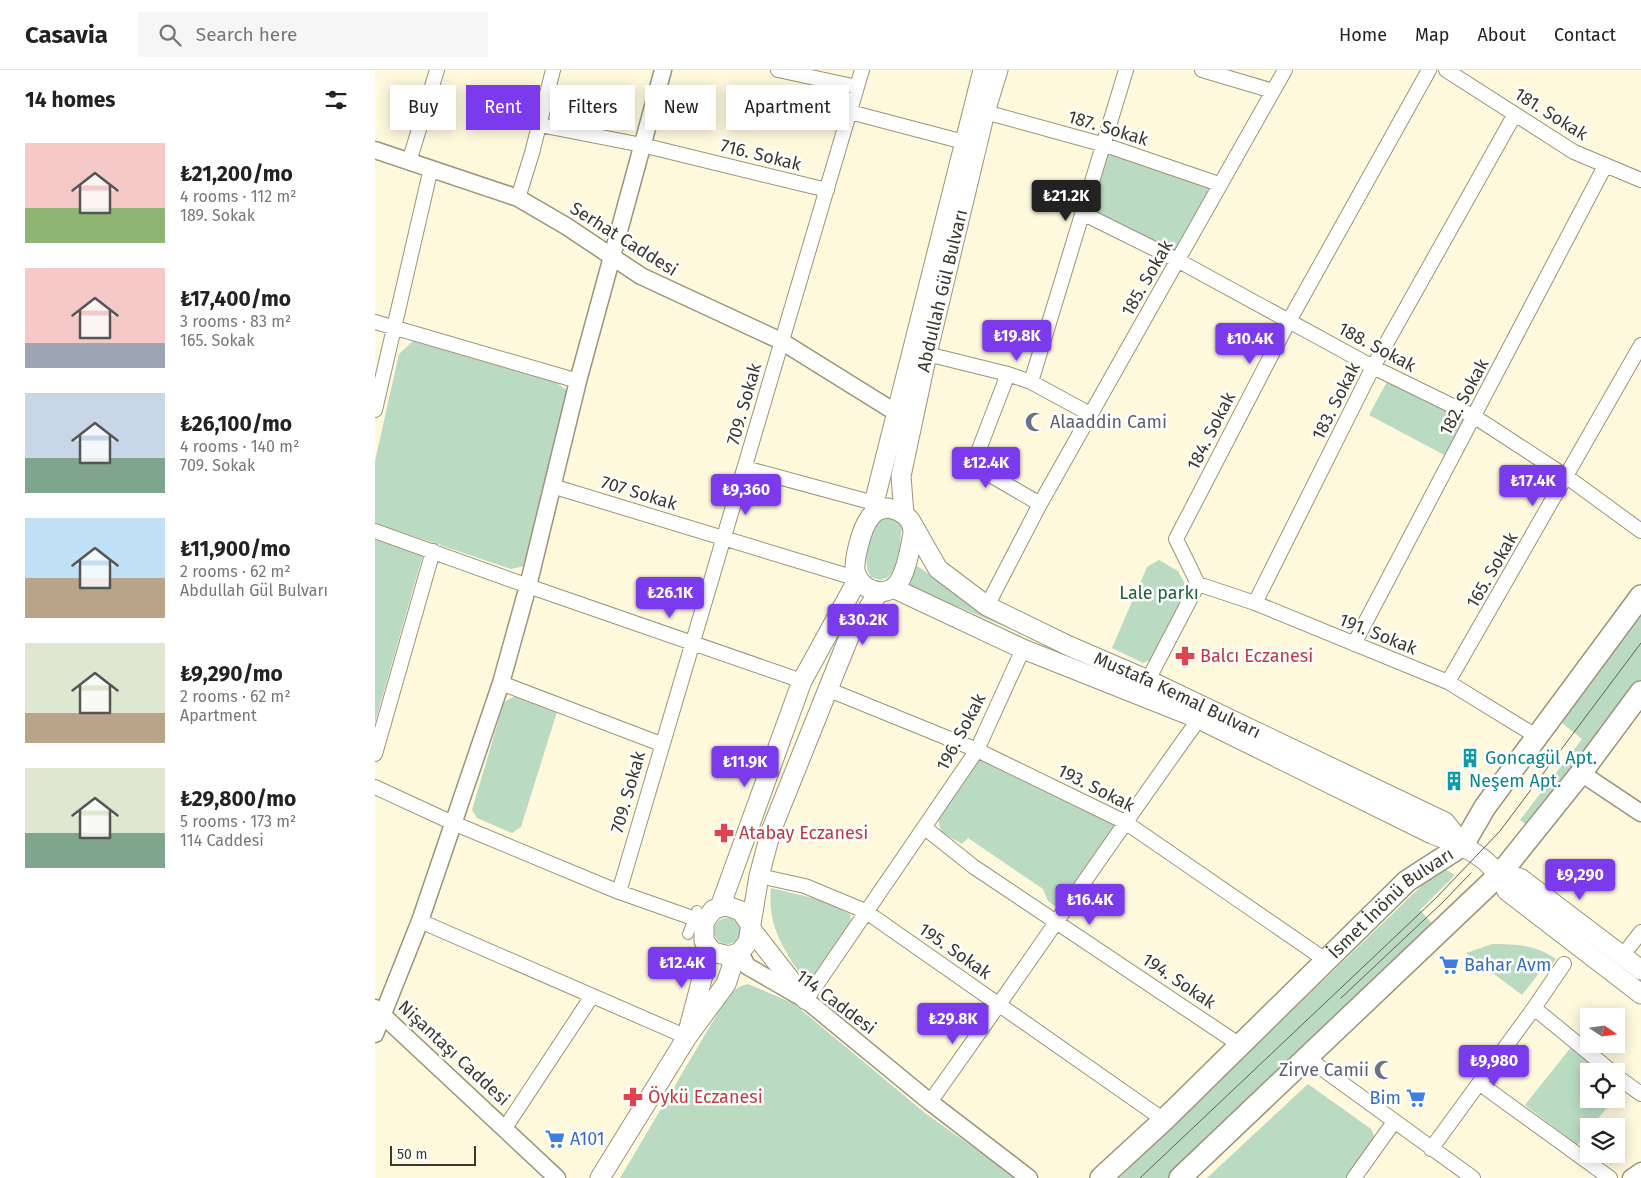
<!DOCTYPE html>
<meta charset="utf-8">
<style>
body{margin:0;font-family:"Fira Sans",sans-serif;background:#f6f6f6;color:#222;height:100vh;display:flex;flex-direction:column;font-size:19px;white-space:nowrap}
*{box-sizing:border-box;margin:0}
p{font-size:16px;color:#767676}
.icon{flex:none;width:28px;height:28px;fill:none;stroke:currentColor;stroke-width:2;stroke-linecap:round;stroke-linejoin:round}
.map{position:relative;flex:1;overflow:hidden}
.side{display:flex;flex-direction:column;background:#fff;width:375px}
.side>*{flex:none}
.guide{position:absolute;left:15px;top:15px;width:475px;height:45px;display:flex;gap:10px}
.needle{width:32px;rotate:103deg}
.tools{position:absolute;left:1205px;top:938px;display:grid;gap:10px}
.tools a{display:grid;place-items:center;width:45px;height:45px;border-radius:0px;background:#fff;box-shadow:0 2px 12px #0003;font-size:25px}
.scale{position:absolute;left:15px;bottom:12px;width:86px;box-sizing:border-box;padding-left:5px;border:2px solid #3b392e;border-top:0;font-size:14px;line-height:18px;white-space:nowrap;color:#3b392e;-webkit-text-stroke:4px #fff;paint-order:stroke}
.price{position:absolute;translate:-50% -42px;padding:0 11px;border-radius:5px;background:#7c3aed;color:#fff;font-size:16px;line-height:32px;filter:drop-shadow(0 1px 2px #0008)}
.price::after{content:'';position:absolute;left:50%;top:30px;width:15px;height:11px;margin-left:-8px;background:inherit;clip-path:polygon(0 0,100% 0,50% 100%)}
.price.selected{background:#222;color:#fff}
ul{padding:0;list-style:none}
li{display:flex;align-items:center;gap:15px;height:125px;padding:0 25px}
li span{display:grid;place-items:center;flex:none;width:140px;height:100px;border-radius:0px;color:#555}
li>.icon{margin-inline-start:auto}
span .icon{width:60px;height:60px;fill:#fffc;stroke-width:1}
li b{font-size:21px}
h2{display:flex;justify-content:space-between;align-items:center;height:60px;padding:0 25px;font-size:21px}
.pill{padding:0 18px;border-radius:0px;background:#fff;box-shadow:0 2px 12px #0003;font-size:18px;line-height:45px}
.pill.selected{background:#7c3aed;color:#fff}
header{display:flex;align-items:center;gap:30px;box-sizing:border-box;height:70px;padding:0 25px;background:#fff;border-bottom:1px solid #e0e0e0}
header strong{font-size:24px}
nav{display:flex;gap:28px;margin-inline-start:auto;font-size:18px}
.search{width:350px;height:45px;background:#f6f6f6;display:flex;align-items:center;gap:12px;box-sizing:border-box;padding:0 18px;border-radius:0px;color:#767676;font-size:19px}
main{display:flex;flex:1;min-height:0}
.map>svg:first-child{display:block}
.green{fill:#badbc1}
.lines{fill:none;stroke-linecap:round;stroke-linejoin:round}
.pedestrian-casing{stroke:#9a947b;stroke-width:12}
.minor-casing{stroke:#9a947b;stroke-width:16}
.tertiary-casing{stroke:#9a947b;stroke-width:19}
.secondary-casing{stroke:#9a947b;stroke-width:21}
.primary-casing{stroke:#9a947b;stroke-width:24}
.pedestrian{stroke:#fff;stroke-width:10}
.minor{stroke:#fff;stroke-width:14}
.tertiary{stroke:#fff;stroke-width:16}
.secondary{stroke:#fff;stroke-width:19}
.primary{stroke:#fff;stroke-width:21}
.tram{stroke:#615f50;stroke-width:1}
.labels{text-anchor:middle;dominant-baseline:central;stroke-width:5;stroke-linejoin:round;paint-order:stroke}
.street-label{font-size:18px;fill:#3b392e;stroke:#fff}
.worship-label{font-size:18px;fill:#5b616d;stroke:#fff;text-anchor:start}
.park-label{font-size:18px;fill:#1d6436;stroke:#fff}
.health-label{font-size:18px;fill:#be3a42;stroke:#fff;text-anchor:start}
.culture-label{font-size:18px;fill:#0d838f;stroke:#fff;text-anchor:start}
.shop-label{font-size:18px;fill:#366cbe;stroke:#fff;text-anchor:start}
</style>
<header>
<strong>Casavia</strong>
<div class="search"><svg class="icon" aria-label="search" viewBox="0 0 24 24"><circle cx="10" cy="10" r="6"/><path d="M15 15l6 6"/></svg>Search here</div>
<nav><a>Home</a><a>Map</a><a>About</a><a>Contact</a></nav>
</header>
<main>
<section class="side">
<h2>14 homes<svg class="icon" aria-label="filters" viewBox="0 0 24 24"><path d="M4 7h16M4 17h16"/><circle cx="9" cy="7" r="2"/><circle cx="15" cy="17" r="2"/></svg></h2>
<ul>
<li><span style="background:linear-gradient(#f6c9c9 65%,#8fb573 0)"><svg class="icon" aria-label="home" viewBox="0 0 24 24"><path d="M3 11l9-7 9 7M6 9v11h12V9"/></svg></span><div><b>₺21,200/mo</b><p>4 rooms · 112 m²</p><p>189. Sokak</p></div></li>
<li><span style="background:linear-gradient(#f6c9c9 75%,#9aa5b1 0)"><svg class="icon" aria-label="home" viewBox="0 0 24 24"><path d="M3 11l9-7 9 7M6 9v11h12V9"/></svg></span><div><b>₺17,400/mo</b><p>3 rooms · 83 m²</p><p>165. Sokak</p></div></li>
<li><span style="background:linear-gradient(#c9d6e8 65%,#7fa58c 0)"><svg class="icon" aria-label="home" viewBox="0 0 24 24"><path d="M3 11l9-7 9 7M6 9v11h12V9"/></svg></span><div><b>₺26,100/mo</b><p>4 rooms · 140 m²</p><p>709. Sokak</p></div></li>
<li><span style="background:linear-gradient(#bfe0f5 60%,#b9a48a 0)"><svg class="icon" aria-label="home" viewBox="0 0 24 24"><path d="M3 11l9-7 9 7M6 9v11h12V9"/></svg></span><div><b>₺11,900/mo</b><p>2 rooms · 62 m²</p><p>Abdullah Gül Bulvarı</p></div></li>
<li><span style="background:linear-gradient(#dfe7d0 70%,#b9a48a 0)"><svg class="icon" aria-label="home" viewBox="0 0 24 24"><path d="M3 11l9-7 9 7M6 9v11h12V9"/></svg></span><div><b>₺9,290/mo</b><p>2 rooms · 62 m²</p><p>Apartment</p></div></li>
<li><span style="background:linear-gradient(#dfe7d0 65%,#7fa58c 0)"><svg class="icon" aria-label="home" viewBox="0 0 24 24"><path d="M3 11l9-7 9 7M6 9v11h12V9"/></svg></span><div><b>₺29,800/mo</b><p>5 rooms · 173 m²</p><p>114 Caddesi</p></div></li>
</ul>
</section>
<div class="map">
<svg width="1266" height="1108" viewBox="0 0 1266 1108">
<rect width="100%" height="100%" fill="#fef8dd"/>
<path class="green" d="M730 75 844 114 804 191 709 144Z
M39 270 177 309 194 322 154 495 136 499 0 453V391L24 284Z
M1014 308 1093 350 1073 387 994 345Z
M508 447 521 448 527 458C524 475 525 508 505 510L496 507C485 493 496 458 508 447Z
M0 465 48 484 0 653Z
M784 490 803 501 812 517 778 589 768 593 737 578 772 497Z
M538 493 596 533 809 634 584 537 526 520Z
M1266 539V623L1157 759 1145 750 1207 669 1182 649Z
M140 626 182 642 146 757 137 763 102 748 97 740 129 632Z
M603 689 646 701 747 753 693 832 680 836 673 831 668 819 593 768 587 774 566 762 563 749Z
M1066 797 1080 805 1045 840 1060 857 796 1108H744Z
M396 818 446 830 475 844 476 851 435 912H430C410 880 392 858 396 818Z
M339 861a13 13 0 1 1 26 0a13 13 0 1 1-26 0Z
M1117 874C1140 874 1162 875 1181 889L1176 896 1172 893 1147 925 1091 883Z
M373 914 418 933 550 1043 641 1108H245L350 931C357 922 362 916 373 914Z
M1196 977 1227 1001H1214V1029H1239L1217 1056H1214V1061L1202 1075 1150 1035Z
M933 1014 996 1059 1001 1070 973 1108H832Z"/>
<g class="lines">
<defs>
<path id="pedestrian" d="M313 864 322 841"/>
<path id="minor" d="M403 0 482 17
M827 0 898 21
M1071 0 1199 82 1266 110
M475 42 589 72
M610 42 730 75 844 114
M165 55 267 75 452 120
M34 92 62 0
M143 128 157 83 178 0
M709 144 804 191 998 297 1100 347 1192 407 1266 461
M0 252 203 311
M552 284 633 304 656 312 715 344
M656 312 751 0
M0 340 56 98
M370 398 499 433
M177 416 483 509
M665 434 910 0
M0 461 153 516 427 611
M823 514 880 533 1073 612 1161 666
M880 533 998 297 1140 44
M612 536 665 434 598 395 633 304
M979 574 1230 96
M773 610 823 514 801 469 914 251 1054 0
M1073 612 1266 275
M126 613 286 674
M452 619 602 680 750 752 952 891
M0 684 58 481
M0 717 78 753 244 822
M550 758 599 797 865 975
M384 806 430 816 490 841 789 1050
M45 851 312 967
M329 852 244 822 487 0
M1248 885 1266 862
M1189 894 1159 938 1236 1001
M431 930 602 680 648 579
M931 987 1098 1108
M1241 1006 1266 1024
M1104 1013 1235 1108
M555 1032C646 905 733 775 824 649
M130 1058 217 926
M1056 1079 1159 938
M979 1108 1019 1052"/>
<path id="tertiary" d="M0 80 143 128 191 156 266 206 406 271 520 342
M1206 703 1266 743
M365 882 372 896 431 930 555 1032 654 1108
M0 938 182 1108
M0 964 45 851 126 613 153 516 203 311 288 0
M1256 1108 1266 1101"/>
<g id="secondary">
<path d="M513 438C528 441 538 448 538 464 533 485 530 531 497 520 489 517 484 512 481 504 477 493 487 458 494 449 499 441 504 439 513 438Z"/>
<path d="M504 439 499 433 608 0"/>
<path id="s1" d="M529 444 526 406 552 284 610 42 623 0"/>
<path id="s2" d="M535 450 563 499 612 536 694 576 773 610 1070 752 1088 775"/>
<path d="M518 518 648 579 824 649 1057 764C1089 776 1118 787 1132 821L1266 924"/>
<path d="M1125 804 1145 808 1266 900"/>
<path d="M345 837 427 611 483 509"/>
<path d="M375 854 366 841 352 836 345 837 338 840 329 852V871L338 882 354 886 365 882 373 872 384 806 396 761 474 567 504 522"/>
<path d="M376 859 431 930"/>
<path d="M314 958 328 905 332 876"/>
<path d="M225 1108 312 967 351 914 361 884"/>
</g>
<g id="primary">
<path id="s3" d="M726 1108 789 1050 1032 811 1088 775 1110 737 1266 526"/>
<path d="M805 1108 1125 804 1206 703 1266 622"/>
</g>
</defs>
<use href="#pedestrian" class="pedestrian-casing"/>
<use href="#minor" class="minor-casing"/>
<use href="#tertiary" class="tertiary-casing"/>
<use href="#secondary" class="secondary-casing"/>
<use href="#primary" class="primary-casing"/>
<use href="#pedestrian" class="pedestrian"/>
<use href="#minor" class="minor"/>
<use href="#tertiary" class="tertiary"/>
<use href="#secondary" class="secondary"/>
<use href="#primary" class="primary"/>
<path class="tram" d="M966 928 1067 833 1096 803
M765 1108 1061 828 1125 761 1266 573"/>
</g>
<defs>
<symbol id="mosque-bare" viewBox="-9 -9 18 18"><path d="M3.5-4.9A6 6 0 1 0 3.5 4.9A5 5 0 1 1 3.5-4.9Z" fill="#6b7280" stroke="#fff" stroke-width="2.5" paint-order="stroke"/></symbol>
<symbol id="pharmacy-bare" viewBox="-9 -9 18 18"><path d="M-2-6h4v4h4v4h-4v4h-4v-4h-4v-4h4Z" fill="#e0444e" stroke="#fff" stroke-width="2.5" paint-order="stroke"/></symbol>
<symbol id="building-bare" viewBox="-9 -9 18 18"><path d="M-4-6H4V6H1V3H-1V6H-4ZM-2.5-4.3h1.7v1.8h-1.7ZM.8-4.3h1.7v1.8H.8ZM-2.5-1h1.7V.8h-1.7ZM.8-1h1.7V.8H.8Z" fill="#0f9aa8" stroke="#fff" stroke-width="2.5" paint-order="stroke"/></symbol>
<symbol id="supermarket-bare" viewBox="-9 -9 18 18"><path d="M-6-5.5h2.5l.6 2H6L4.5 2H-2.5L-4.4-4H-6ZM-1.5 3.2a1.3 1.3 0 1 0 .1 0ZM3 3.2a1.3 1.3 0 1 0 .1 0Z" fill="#3f7fe0" stroke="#fff" stroke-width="2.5" paint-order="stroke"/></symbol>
</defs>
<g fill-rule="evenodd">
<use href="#mosque-bare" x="646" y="338" width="28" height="28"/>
<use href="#pharmacy-bare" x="796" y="572" width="28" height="28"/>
<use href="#building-bare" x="1081" y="674" width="28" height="28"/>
<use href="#building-bare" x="1065" y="697" width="28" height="28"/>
<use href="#pharmacy-bare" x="335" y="749" width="28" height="28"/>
<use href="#supermarket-bare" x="1060" y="881" width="28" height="28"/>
<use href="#mosque-bare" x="995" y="986" width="28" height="28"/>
<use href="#pharmacy-bare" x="244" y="1013" width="28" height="28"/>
<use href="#supermarket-bare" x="1027" y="1014" width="28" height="28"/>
<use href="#supermarket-bare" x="166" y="1055" width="28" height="28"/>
</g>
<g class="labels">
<g class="street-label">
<text transform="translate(1176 44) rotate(32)">181. Sokak</text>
<text transform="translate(733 58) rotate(17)">187. Sokak</text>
<text transform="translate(386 85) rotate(14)">716. Sokak</text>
<text transform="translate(249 169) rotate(32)">Serhat Caddesi</text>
<text transform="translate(772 208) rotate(-60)">185. Sokak</text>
<text stroke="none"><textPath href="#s1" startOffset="228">Abdullah Gül Bulvarı</textPath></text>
<text transform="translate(1002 277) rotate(28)">188. Sokak</text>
<text transform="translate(1089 327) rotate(-62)">182. Sokak</text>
<text transform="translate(961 331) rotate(-63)">183. Sokak</text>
<text transform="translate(369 334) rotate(-74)">709. Sokak</text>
<text transform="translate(836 361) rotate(-63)">184. Sokak</text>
<text transform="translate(264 423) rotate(17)">707 Sokak</text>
<text transform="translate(1117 500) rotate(-60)">165. Sokak</text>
<text transform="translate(1003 564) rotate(22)">191. Sokak</text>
<text stroke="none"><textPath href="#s2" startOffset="328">Mustafa Kemal Bulvarı</textPath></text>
<text transform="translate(586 662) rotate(-62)">196. Sokak</text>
<text transform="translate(721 718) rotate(27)">193. Sokak</text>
<text transform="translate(253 722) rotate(-74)">709. Sokak</text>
<text stroke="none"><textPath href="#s3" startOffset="400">İsmet İnönü Bulvarı</textPath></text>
<text transform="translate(580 881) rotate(35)">195. Sokak</text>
<text transform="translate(804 911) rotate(34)">194. Sokak</text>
<text transform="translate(461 932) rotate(37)">114 Caddesi</text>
<text transform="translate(79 983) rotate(43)">Nişantaşı Caddesi</text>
</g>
<g class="worship-label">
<text x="675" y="352">Alaaddin Cami</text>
<text x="994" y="1000" text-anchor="end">Zirve Camii</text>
</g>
<g class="park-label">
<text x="784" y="523">Lale parkı</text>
</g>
<g class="health-label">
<text x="825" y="586">Balcı Eczanesi</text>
<text x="364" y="763">Atabay Eczanesi</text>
<text x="273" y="1027">Öykü Eczanesi</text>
</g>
<g class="culture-label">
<text x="1110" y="688">Goncagül Apt.</text>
<text x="1094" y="711">Neşem Apt.</text>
</g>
<g class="shop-label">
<text x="1089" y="895">Bahar Avm</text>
<text x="1026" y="1028" text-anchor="end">Bim</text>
<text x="195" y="1069">A101</text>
</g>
</g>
</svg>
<div class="tools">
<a><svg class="needle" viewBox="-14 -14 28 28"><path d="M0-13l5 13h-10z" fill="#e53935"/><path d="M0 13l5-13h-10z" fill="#767676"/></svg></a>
<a><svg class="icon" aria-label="locate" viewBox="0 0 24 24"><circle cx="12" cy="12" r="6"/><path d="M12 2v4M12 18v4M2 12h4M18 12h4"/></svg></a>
<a><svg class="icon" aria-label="layers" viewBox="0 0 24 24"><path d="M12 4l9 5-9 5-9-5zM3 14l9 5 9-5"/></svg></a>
</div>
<div class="scale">50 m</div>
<b class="price selected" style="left:691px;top:152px">₺21.2K</b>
<b class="price" style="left:642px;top:292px">₺19.8K</b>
<b class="price" style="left:875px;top:295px">₺10.4K</b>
<b class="price" style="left:611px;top:419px">₺12.4K</b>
<b class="price" style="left:1158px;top:437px">₺17.4K</b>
<b class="price" style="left:371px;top:446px">₺9,360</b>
<b class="price" style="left:295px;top:549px">₺26.1K</b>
<b class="price" style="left:488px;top:576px">₺30.2K</b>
<b class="price" style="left:370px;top:718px">₺11.9K</b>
<b class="price" style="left:1205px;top:831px">₺9,290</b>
<b class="price" style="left:715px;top:856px">₺16.4K</b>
<b class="price" style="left:307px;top:919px">₺12.4K</b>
<b class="price" style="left:578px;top:975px">₺29.8K</b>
<b class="price" style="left:1119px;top:1017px">₺9,980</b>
<div class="guide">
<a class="pill">Buy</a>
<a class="pill selected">Rent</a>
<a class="pill">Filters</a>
<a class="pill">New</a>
<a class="pill">Apartment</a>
</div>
</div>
</main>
